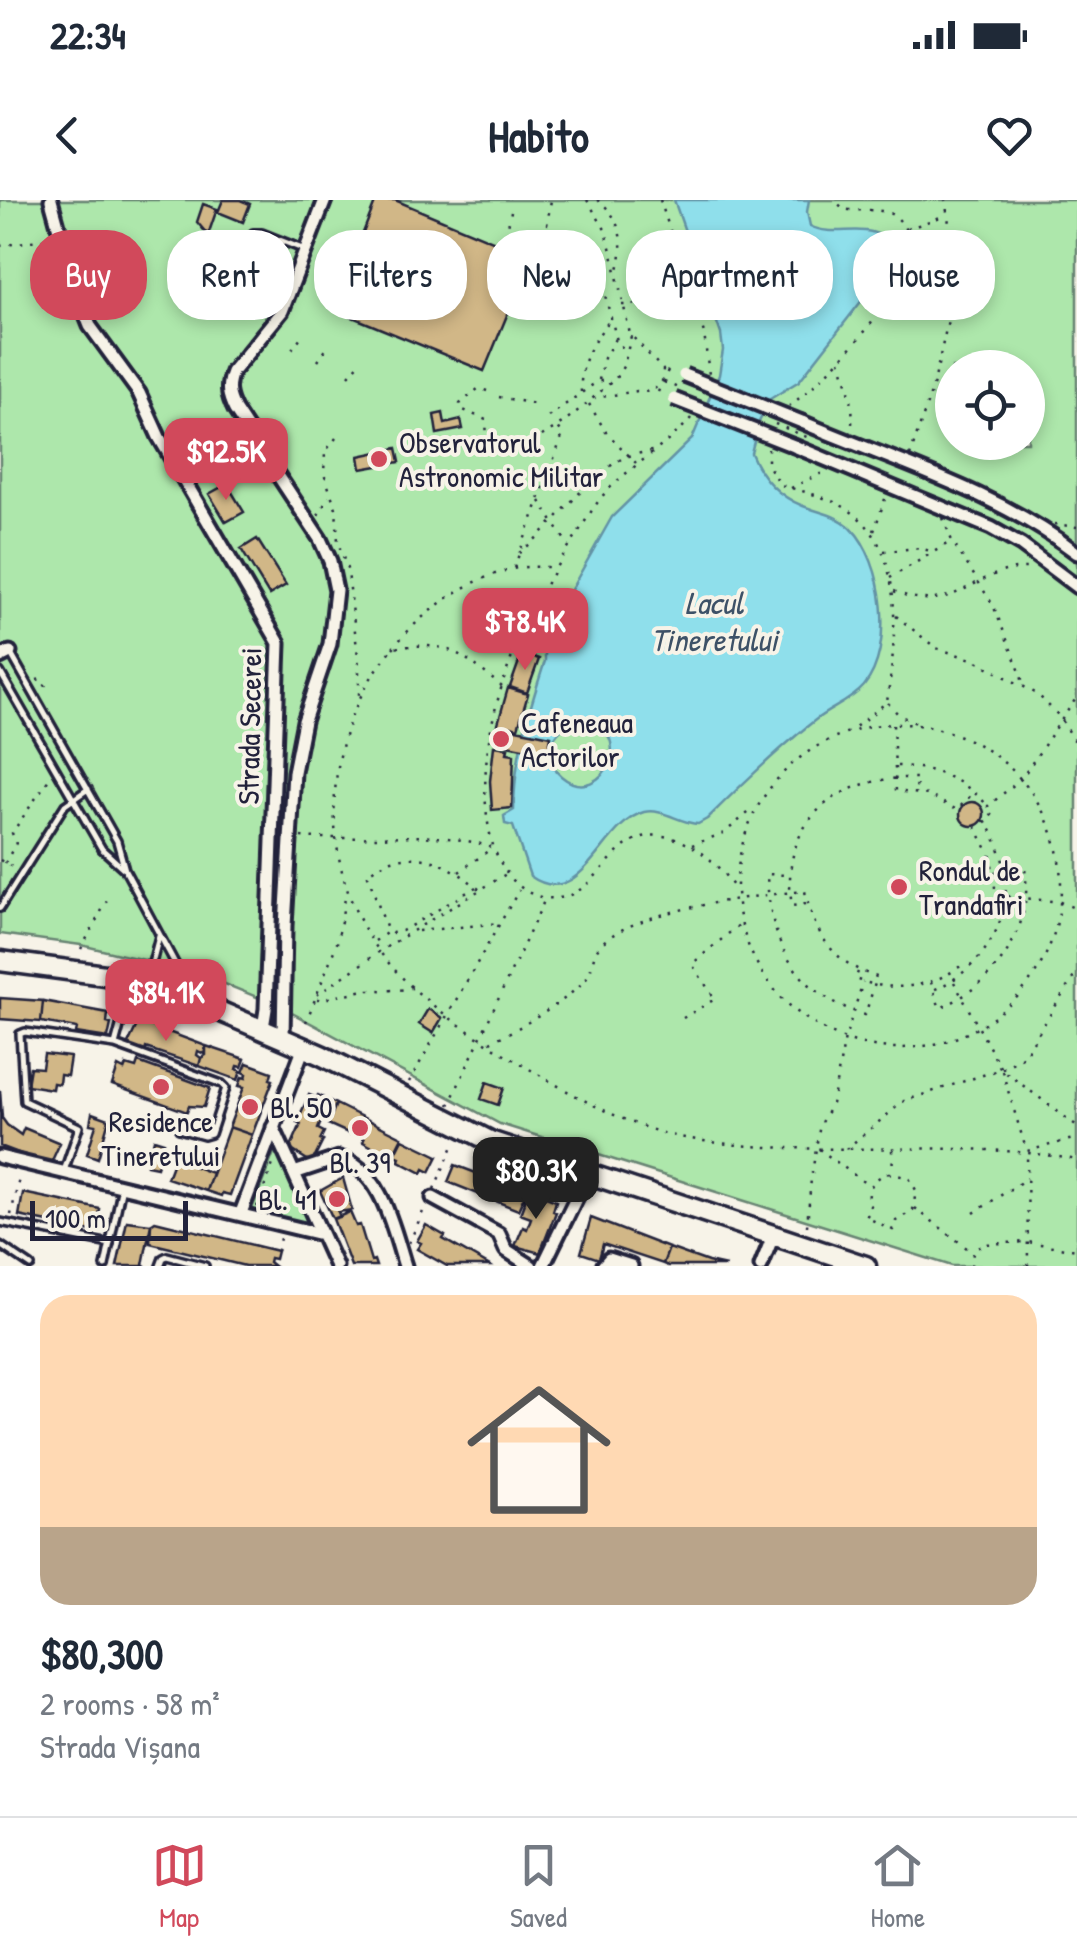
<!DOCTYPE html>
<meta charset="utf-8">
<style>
body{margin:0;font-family:"Patrick Hand",sans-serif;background:#f2f2f3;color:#1f2937;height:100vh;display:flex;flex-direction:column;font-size:38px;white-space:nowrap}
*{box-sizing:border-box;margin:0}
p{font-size:32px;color:#747a83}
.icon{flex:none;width:55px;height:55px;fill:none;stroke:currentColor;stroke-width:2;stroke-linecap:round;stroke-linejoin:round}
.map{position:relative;height:1066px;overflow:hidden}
.drawer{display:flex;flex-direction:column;background:#fff;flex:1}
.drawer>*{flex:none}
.guide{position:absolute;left:30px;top:30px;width:1018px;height:90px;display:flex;gap:20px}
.fabs{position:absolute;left:935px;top:150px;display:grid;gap:20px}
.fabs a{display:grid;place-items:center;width:110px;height:110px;border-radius:50%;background:#fff;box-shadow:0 5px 15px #0003;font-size:50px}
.scale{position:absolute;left:30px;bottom:25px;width:158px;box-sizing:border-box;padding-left:10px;border:5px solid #22223b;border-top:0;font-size:28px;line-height:35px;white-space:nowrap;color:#22223b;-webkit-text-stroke:8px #f7f3e8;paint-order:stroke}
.price{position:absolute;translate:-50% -85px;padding:0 22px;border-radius:20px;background:#d1495b;color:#fff;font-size:32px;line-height:65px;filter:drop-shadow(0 2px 5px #0008)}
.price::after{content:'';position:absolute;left:50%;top:60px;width:30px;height:22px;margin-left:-15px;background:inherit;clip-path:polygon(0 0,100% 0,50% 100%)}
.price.active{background:#222;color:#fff}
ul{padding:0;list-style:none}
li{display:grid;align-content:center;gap:20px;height:530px;padding:0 40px}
li span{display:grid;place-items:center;height:310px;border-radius:30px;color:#555}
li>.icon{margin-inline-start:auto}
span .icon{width:180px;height:180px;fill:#fffc;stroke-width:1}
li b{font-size:42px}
.chip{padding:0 35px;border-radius:40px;background:#fff;box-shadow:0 5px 15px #0003;font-size:35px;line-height:90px}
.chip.active{background:#d1495b;color:#fff}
.status{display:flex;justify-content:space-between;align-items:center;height:70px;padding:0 50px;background:#fff;direction:ltr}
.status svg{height:28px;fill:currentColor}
header{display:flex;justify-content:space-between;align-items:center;height:130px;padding:0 40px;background:#fff;font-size:45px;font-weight:800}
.menu{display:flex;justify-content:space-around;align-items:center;height:140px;border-top:2px solid #e0e1e3;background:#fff;font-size:28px;color:#747a83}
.menu a{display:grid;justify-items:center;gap:5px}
.menu .active{color:#d1495b}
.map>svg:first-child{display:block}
.green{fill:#ade7ab;stroke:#688473;stroke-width:2.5;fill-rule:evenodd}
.water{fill:#8fdfeb;stroke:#6393a5;stroke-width:2.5;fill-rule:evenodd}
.building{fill:#d1b787;stroke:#22223b;stroke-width:2.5}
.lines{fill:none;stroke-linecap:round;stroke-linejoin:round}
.lane-casing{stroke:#22223b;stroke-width:12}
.street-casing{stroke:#22223b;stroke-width:19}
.primary-casing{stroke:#22223b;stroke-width:25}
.path{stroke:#22223b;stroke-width:2.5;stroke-dasharray:2.5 8;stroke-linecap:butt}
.lane{stroke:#f7f3e8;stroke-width:5}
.street{stroke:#f7f3e8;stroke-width:11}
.primary{stroke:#f7f3e8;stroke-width:18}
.street-bridge-casing{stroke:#22223b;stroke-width:19;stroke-linecap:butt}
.street-bridge{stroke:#f7f3e8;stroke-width:11}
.poi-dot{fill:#d1495b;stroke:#f7f3e8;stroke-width:4}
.labels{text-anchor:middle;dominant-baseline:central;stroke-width:8;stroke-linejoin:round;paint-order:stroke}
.poi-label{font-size:30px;fill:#22223b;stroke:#f7f3e8;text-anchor:start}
.street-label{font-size:30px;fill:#22223b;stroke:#f7f3e8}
.water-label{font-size:32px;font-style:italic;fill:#3d5167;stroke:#f7f3e8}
</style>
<div class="status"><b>22:34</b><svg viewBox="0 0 49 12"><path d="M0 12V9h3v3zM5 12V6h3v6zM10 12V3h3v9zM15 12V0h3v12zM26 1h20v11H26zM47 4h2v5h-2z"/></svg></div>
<header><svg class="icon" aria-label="back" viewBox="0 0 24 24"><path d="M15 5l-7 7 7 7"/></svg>Habito<svg class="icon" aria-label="heart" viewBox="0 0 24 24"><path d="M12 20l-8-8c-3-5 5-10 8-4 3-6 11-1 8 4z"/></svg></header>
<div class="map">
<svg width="1077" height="1066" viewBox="0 0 1077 1066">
<rect width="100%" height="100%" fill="#f7f3e8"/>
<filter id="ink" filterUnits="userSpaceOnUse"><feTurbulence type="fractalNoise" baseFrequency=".01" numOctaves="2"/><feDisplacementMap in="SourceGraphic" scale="20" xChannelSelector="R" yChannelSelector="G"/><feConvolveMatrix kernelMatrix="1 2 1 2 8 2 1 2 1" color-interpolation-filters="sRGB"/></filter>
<g filter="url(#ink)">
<path class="green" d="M0 0H1077V1066H952L500 924 262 797 259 798 215 780 216 777 81 745 0 734ZM952 168H1028V242H952Z
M275 950 309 1024 252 1009Z"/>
<path class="water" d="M674 0H809L807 12 810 26C834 38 861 23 884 37L888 55 877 81 799 181 770 199 759 222 751 253C761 278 778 296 803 306 820 313 837 314 851 328 884 361 895 449 864 486 850 502 830 508 814 521 776 551 741 585 707 619L698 624C679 623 663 608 644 612 602 623 582 713 530 676L513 626 505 624 504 616 514 610C514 558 529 510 545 461V450L564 402 612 317 692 239 719 175 723 150 721 134ZM576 521C642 521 604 612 561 576 538 557 553 529 576 521Z"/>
<path class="building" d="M223 0H240L250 4 243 22 218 12Z
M376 0H395L531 57 484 171 333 109Z
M203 4 217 9 208 35 197 22Z
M443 213 445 224 461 220 463 229 437 234 434 215Z
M197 231 215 263 198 273 179 242Z
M397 248 400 262 361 269 359 256Z
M227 284 244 312 226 322 209 294Z
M257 339 286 385 269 395 241 349Z
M522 453 539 459 527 493 510 487Z
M508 488 528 494 518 528 511 526 509 530 497 527Z
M511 528 551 536 548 553 507 545Z
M494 546 508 548 507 553 514 554 512 608 492 610 490 581Z
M960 614a12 12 0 1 1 24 0a12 12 0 1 1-24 0Z
M0 798 43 801 41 822 0 819Z
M43 801 108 813 107 823 111 824 108 838 76 833 77 828 41 822Z
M428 809 442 818 433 833 419 824Z
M139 821 206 846 204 854 198 851 197 855 201 858 199 866 146 848 145 852 127 846Z
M206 846 245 859 242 867 238 866 237 869 241 871 238 880 199 866 201 858 206 855Z
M44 854 70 857 67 876 60 875 59 884 53 883 52 889 27 885 30 867 42 868Z
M138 862 210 888 204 907 189 906 187 912 112 885 118 867 124 870 126 865 136 868Z
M247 863 272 872 270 879 273 880 252 935 229 927 244 887 239 886 242 877 246 878 247 874 243 872Z
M487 882 504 888 498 905 481 899Z
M0 890 2 918 7 925 21 935 24 928 60 943 50 965 0 946Z
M309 895 316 898 318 895 336 904 329 919 323 917 318 929 324 932 320 940 323 941 312 963 290 949 301 924 297 922Z
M336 904 402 937 394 953 388 950 386 954 363 942 364 939 360 935 354 932 352 935 328 924Z
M92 913 109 919 98 958 87 954 96 925 90 924Z
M229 927 252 935 230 995 222 993 221 996 206 991Z
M154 939 164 942 157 967 147 965Z
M403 939 438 956 430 972 424 969 422 973 399 961 400 957 395 955Z
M174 959 212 973 206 991 167 978Z
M455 965 526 992 518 1010 448 982Z
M343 978 352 1010 338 1012 340 1017 333 1019 320 991Z
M529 990 556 1001 553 1011 556 1012 540 1053 515 1046 523 1027 527 1029 531 1018 520 1014Z
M23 993 100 1009 96 1032 19 1016Z
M350 1012 356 1026 360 1025 371 1061 374 1060 376 1066H351L333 1019Z
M591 1018 669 1048 663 1064 603 1044 599 1059 581 1053Z
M127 1021 151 1024 143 1065 146 1066H117Z
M155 1021 277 1051 275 1059 270 1058 269 1062 274 1066H245L150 1043 151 1024Z
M426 1025 445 1036 443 1039 490 1066H447L417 1049 421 1043 417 1041Z
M669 1048 708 1062 726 1066H668L663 1064Z"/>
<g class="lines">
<defs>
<path id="lane" d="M222 62a17 17 0 1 1 34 0a17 17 0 1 1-34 0Z
M245 46 253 33H262L305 50
M11 454 117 641 125 670 193 797
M0 472 102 649 123 668
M0 708 65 605 88 589
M147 783 159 736
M115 845 222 884 226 888 211 934 204 936 179 929
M64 971 79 927 24 901 20 834 25 832 115 845 131 785
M0 1022 110 1044
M0 1045 31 1066
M105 1066 122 986
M160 1066 163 1058 167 1056 205 1066"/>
<path id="street" d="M51 0 76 91 90 126 139 193 159 237 279 443 266 809 263 828
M802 222C895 262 996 291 1077 353
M794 246 991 328 1021 345 1077 387
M0 457 10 452
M283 837 285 726 294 572 304 521 330 444 336 390 330 361 320 339 235 210C228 196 226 187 232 172L282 111 325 0
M273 927 336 1066
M0 957 321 1034
M294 973 339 958C382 969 393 1029 405 1066
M433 998 499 1034 506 1050 531 1066
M241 1013 304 847
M543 1066 587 976
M603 1066 609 1059 631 1066
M761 1066 773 1036"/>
<path id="primary" d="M0 761 105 775 212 808 321 855 490 941 866 1066"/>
</defs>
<use href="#lane" class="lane-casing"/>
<use href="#street" class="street-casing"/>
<use href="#primary" class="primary-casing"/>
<path class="path" d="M587 0 606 31 615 67
M597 0C621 15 626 46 617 72
M660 0 704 133 709 175
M511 11 508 26 515 34 535 43
M547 25 551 0
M907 29 946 15
M0 46 50 38
M559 54 600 74 615 67 630 134 663 170 662 182 651 192 637 191 595 198
M600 76 616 137 618 144 627 151
M622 105 651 104 668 34
M292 149 301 137
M840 160C847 183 856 206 851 230
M318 161 327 148
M349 175 360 162
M599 180 604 158 616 137
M664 182 680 189
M487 191 479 188 460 204 461 209 486 220 487 239 498 250C537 251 587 203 616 178L624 165 631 136
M581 192C579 163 594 138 612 118
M658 192 669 168
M499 197 535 204
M589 204 606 232 636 263
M789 206C824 181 946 62 897 18 882 5 861 13 844 9L834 0
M548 217 598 181H610
M691 218C667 247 632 264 606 292 594 305 585 322 576 336 521 417 469 534 490 634 496 662 515 694 546 698 606 705 609 612 681 641 707 652 720 668 736 690
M775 224 807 237
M336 238 325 252 324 274 336 308 338 342 348 372 359 465V501
M768 248V265L781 285C807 293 839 299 859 318 906 360 895 447 887 502L854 528
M910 256 934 183 958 75 945 0
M791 288 824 272
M540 301 568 345
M318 315 329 297
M943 318 952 341 993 405 1021 474 1023 485
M1054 324 1077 327
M874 331 886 296
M884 351 920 348 930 351
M519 353C555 326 579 285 618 261 629 254 644 253 656 250
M514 368 563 234 557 226
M890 378 952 341
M894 391C958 419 972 366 1032 368
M896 416 936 448 975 460 1037 494 1060 517 1077 545
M393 448C422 412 467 379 513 369 525 366 540 367 553 367
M37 480 41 479 49 491
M502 487C461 453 449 440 393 448 384 460 374 472 367 485 319 567 324 682 383 756 421 804 475 836 526 867 575 896 629 928 685 938 814 961 948 936 1077 960
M888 503 899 515 918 524
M737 686a162 162 0 1 1 324 0a162 162 0 1 1-324 0Z
M893 525 896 591 928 595 957 610 974 592
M897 566C932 567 963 578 987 605
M985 620 976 628 991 657 996 695 1060 702 1077 709
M301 637C364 642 429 627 491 647
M692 645 724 633 753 609
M0 660 14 668
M5 663 16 643 12 633 51 576
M459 672 492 648
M476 687 402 731 392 733 386 727 367 673C376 669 387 660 397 659 431 653 456 669 480 690
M806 704 792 706C778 621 838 575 917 578L916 592
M418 731 500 723
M375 741 389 731
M81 749 109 697
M858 772 855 779C889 792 929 789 959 767L962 773
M931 782 933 790C1003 761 1027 683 985 620L993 613 988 606 1021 579 1077 497
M954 782 1001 869 1077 926
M934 792 940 808C995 785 1034 729 1025 669L994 672
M317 795 380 751 506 674
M317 799C334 799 356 790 369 790 384 790 397 791 412 788
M683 818 715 799 692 764 740 724
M306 822 337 743 346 693
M490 842C519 828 567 803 587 777 593 769 592 756 598 748 625 710 760 695 805 691 814 734 834 764 877 777L865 815C795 793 769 743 767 674L788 675
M1002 871 1026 949
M409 882 519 690
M449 905 545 699
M819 949 869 986
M846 949 904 901 1001 869 1024 856 1077 772
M892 950 893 971
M889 973 909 978 916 990 913 1010 896 1021 893 1030 866 1017 871 1009C865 992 871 978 889 973Z
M434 989 454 944
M257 1007 275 959
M915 1008 972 1052
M974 1013 1027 978
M11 1015 20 974
M807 1026 811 979 820 924 832 904 845 838 863 782
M409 1043 426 1005
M277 1051 280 1038
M971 1066 973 1053 982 1044 1028 1042 1077 1050
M1028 1066 1027 951 1077 938"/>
<use href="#lane" class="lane"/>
<use href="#street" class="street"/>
<use href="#primary" class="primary"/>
<defs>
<path id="street-bridge" d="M684 175 802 222
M674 199 794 246"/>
</defs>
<use href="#street-bridge" class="street-bridge-casing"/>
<use href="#street-bridge" class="street-bridge"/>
</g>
</g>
<g class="poi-dot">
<circle cx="379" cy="259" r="10"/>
<circle cx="501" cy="539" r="10"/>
<circle cx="899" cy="687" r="10"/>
<circle cx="161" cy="887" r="10"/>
<circle cx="250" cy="907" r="10"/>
<circle cx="360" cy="928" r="10"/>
<circle cx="337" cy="999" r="10"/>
</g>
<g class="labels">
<g class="poi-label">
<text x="399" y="242">Observatorul<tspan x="399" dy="34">Astronomic Militar</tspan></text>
<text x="521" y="522">Cafeneaua<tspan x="521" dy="34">Actorilor</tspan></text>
<text x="919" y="670">Rondul de<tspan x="919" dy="34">Trandafiri</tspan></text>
<text x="270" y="907">Bl. 50</text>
<text x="161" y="921" text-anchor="middle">Residence<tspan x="161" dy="34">Tineretului</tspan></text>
<text x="360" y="962" text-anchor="middle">Bl. 39</text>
<text x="317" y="999" text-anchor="end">Bl. 41</text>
</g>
<g class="street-label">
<text transform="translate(249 526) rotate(-89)">Strada Secerei</text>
</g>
<g class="water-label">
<text x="714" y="402">Lacul<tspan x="714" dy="37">Tineretului</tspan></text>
</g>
</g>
</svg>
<div class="fabs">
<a><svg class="icon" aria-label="locate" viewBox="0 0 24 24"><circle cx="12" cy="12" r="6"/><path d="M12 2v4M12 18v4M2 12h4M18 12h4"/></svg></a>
</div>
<div class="scale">100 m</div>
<b class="price" style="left:226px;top:303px">$92.5K</b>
<b class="price" style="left:525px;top:473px">$78.4K</b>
<b class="price" style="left:166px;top:844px">$84.1K</b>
<b class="price active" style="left:536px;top:1022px">$80.3K</b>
<div class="guide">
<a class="chip active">Buy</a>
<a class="chip">Rent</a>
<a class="chip">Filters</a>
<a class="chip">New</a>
<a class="chip">Apartment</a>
<a class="chip">House</a>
</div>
</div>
<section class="drawer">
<ul>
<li><span style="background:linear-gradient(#ffd9b3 75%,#b9a48a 0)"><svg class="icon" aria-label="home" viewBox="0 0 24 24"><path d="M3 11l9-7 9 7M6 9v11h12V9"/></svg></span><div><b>$80,300</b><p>2 rooms · 58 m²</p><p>Strada Vișana</p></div></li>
</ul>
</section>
<nav class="menu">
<a class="active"><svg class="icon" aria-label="map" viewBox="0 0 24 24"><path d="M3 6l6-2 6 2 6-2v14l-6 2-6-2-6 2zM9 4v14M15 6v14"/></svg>Map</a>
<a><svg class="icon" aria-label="saved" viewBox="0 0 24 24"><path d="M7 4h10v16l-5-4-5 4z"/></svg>Saved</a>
<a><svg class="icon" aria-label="home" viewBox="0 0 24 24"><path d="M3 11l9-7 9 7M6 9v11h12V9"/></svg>Home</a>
</nav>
